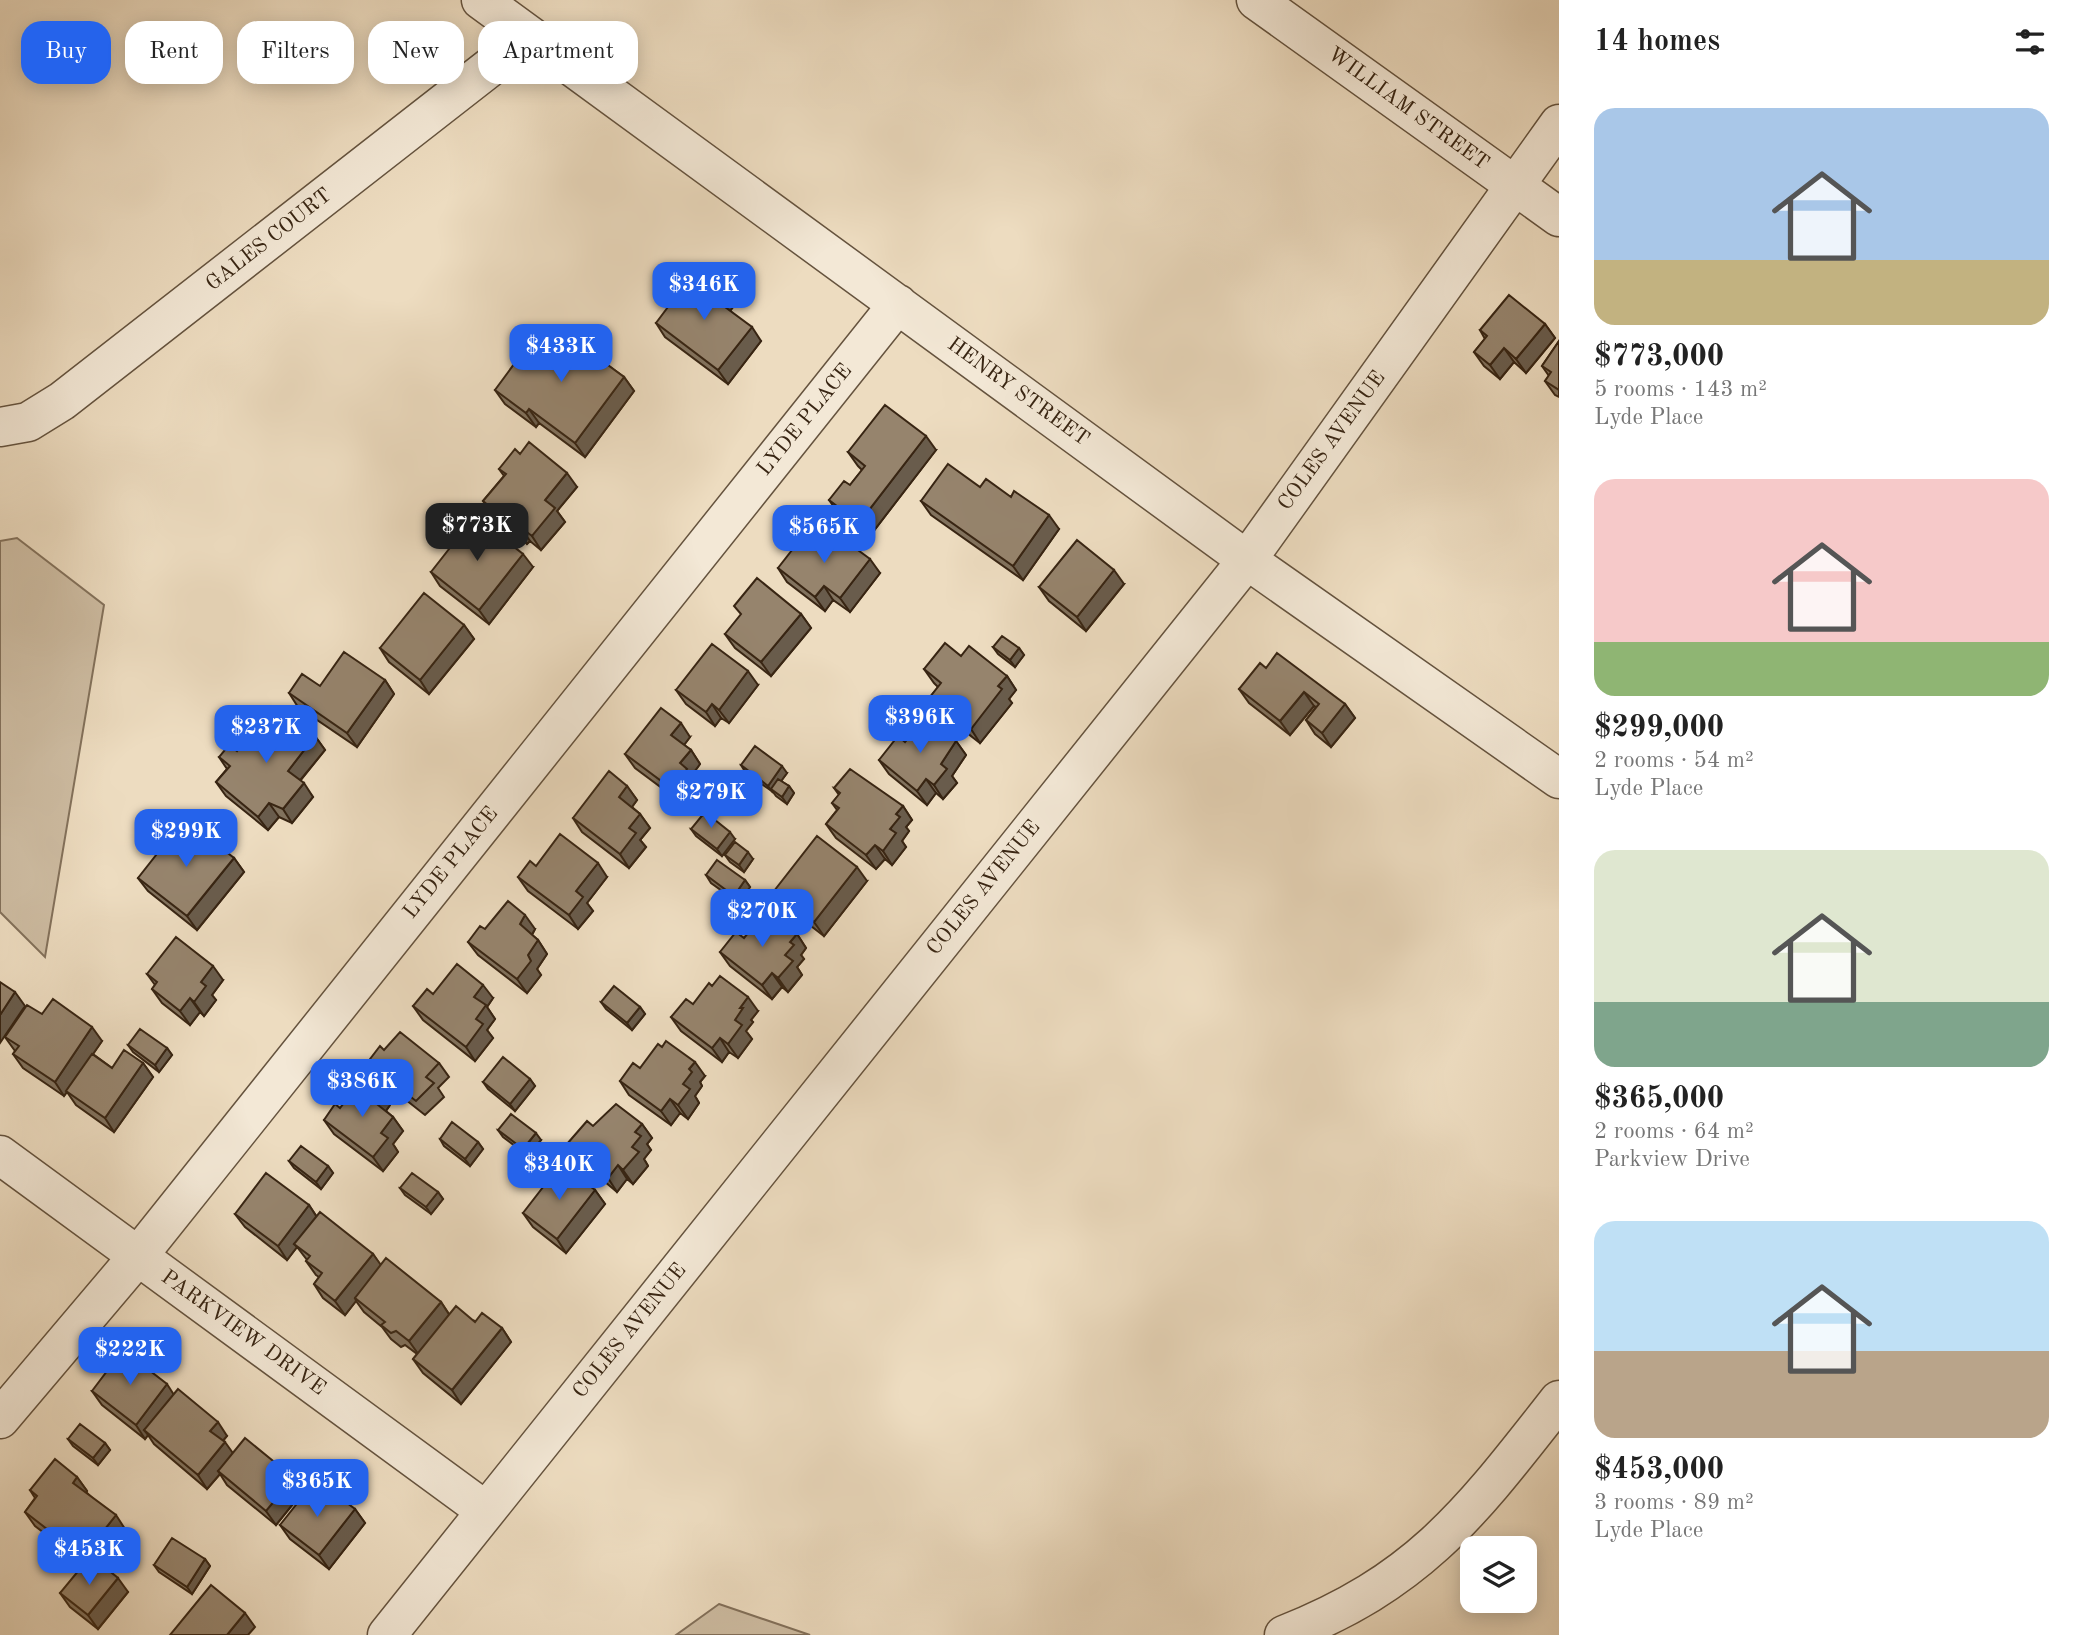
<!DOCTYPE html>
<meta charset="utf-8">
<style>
body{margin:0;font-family:"Old Standard TT",serif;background:#f6f6f6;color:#222;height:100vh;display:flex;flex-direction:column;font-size:26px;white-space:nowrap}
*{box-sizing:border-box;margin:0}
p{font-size:23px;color:#767676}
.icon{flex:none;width:38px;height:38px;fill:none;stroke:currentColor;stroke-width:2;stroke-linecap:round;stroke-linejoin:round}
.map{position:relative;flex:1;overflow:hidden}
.side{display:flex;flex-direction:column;background:#fff;width:525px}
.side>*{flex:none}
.guide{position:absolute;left:21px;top:21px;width:665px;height:63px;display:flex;gap:14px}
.fabs{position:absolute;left:1460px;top:1536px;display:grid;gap:14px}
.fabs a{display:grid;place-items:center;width:77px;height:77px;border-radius:14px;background:#fff;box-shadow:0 4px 18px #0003;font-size:35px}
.price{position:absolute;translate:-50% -60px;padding:0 16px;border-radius:14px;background:#2563eb;color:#fff;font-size:23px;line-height:46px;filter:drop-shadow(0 2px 4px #0008)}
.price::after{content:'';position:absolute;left:50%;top:42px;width:21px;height:16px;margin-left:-10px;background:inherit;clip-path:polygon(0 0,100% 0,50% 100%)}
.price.on{background:#222;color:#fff}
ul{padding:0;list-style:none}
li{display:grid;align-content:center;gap:14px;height:371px;padding:0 35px}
li span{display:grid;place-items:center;height:217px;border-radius:21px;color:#555}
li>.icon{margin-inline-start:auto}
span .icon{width:126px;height:126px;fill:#fffc;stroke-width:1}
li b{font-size:30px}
h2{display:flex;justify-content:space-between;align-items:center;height:84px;padding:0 35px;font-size:30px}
.pill{padding:0 24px;border-radius:21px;background:#fff;box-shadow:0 4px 18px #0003;font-size:24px;line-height:63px}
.pill.on{background:#2563eb;color:#fff}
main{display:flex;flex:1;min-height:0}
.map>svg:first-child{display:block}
.green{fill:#cebda3;stroke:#83715b;stroke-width:2}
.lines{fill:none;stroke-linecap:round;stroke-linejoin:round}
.minor-casing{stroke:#65533e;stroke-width:41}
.minor{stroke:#f3e8d6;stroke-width:38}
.wall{fill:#81725e;stroke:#382513;stroke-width:2}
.shaded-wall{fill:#695c4c;stroke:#382513;stroke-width:2}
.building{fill:#96846d;stroke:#382513;stroke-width:2}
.labels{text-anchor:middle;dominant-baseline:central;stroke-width:7;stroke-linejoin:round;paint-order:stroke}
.street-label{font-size:21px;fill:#382513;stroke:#f3e8d6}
</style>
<main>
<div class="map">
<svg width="1559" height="1635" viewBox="0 0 1559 1635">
<rect width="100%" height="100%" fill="#eddcc0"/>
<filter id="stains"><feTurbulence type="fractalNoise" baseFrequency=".00286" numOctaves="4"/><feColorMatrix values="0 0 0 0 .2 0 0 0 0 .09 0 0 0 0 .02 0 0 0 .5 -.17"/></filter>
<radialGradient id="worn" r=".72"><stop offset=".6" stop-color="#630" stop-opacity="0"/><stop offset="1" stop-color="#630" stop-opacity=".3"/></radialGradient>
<path class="green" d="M17 538 104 605 45 957 0 912V541Z
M719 1604 810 1635H676Z"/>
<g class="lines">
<defs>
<path id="minor" d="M481 0 1247 560 1559 779
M1256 0 1559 217
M0 427 28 422 62 401 530 36
M0 1155 486 1511
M0 1419 138 1256 898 304
M387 1635 1247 560 1559 124
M1284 1635C1421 1581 1471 1512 1559 1400"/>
</defs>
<use href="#minor" class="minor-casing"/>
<use href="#minor" class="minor"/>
</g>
<path class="wall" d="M723 293 733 307 730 311 761 341 728 384 665 337 656 323Z
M1545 324 1555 338 1526 373 1514 362 1500 379 1484 366 1474 352 1485 339 1480 330Z
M1559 341V397L1555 395 1545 381 1549 376 1542 366Z
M594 344 604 358 602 361 624 377 634 391 585 457 539 423 536 427 505 404 495 390 549 355Z
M936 450 869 537 839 514 829 500 850 485 862 470 858 466 848 452Z
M520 454 577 487 557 511 565 522 541 550 530 541 527 544 493 515 483 501 504 476 499 469Z
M980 487 1011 497 1059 529 1023 580 931 515 921 501Z
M829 548 880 573 850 612 833 600 825 611 787 582 778 568Z
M533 567 489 624 440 586 431 572Z
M1124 584 1086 631 1049 601 1039 587Z
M801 614 811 628 771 676 735 648 725 634Z
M464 625 474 639 429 694 389 662 380 648Z
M993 647 1019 648 1024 655 1015 667 998 654Z
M961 656 1007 676 1016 690 1009 699 1012 703 980 743 939 711 930 697 938 687 934 683 924 669Z
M1266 668 1345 704 1355 718 1331 747 1315 734 1306 720 1316 707 1314 706 1290 735 1249 703 1239 689Z
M385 680 394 694 357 747 298 707 289 693 320 686Z
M758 685 729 723 721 718 715 726 686 704 676 690Z
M315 736 325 750 300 781 313 797 292 823 279 817 268 830 226 796 216 782 227 769 219 757 237 751 255 741Z
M690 737 684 745 691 750 700 764 692 775 697 783 682 803 635 768 625 754Z
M956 741 966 755 952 776 957 783 943 799 936 793 927 805 889 774 879 760 905 742Z
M741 765 787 773 781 781 789 786 794 793 787 804 776 796 773 792 746 773Z
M627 786 637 800 632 807 640 814 650 828 640 840 646 847 629 868 582 832 573 818Z
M834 788 903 806 912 820 906 827 909 831 902 841 906 847 892 865 885 859 876 869 836 838 826 824 837 810 832 803 839 795Z
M691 829 735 839 722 856 696 836Z
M174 845 234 858 244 872 197 930 148 891 138 878Z
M725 855 753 859 744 872 730 862Z
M536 866 607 877 587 903 593 911 578 929 528 891 518 877Z
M706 875 745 880 750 887 739 903 711 883Z
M867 881 824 936 784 905 774 891Z
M765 920 797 934 806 948 801 955 804 959 797 967 802 975 788 992 782 987 772 999 730 966 720 952 744 938Z
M485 929H535L532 935 538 940 547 954 537 969 541 975 527 993 478 955 468 942Z
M147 974 223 980 212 995 216 1000 204 1016 200 1012 190 1025 162 1003 152 989 155 985Z
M433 994 493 998 487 1007 495 1019 487 1030 493 1038 475 1061 423 1020 413 1006Z
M601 1002 640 1007 645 1014 632 1030 606 1009Z
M693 1004 758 1011 751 1020 753 1022 746 1031 752 1039 738 1058 729 1052 722 1062 681 1031 671 1017Z
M42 1014 102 1041 93 1054 112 1068 143 1063 153 1077 114 1132 76 1105 67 1092 64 1096 23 1068 13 1054 15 1051 5 1037Z
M128 1045 167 1048 172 1055 159 1072 133 1052Z
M384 1050 439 1063 449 1077 438 1088 444 1097 425 1115 377 1077 367 1063Z
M640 1068 705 1076 700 1082 702 1086 695 1096 699 1103 688 1119 680 1113 671 1125 629 1095 620 1081Z
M530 1079 535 1086 515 1111 488 1089 483 1082Z
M390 1105 386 1111 393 1117 403 1131 393 1144 398 1152 383 1171 334 1134 324 1120 340 1108Z
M642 1124 652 1138 647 1144 651 1150 644 1159 648 1166 633 1184 627 1179 617 1192 577 1158 567 1144 593 1126Z
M498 1130 541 1140 528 1156 503 1137Z
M440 1139 478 1142 483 1149 470 1166 444 1146Z
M289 1161 328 1166 333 1173 321 1189 294 1168Z
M400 1188 438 1192 443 1199 431 1214 405 1195Z
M595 1190 605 1204 566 1253 533 1227 523 1213Z
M309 1205 317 1217 373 1254 381 1266 441 1302 449 1314 502 1328 511 1342 461 1404 423 1373 413 1359 417 1354 405 1345 401 1347 391 1339 382 1327 364 1312 356 1301 345 1315 323 1298 314 1284 319 1277 316 1275 306 1261 307 1260 297 1247 287 1260 245 1227 235 1214Z
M92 1391 174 1394 227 1436 223 1441 232 1453 283 1469 292 1483 288 1488 297 1499 276 1525 227 1485 220 1474 207 1489 154 1444 148 1435 145 1439 102 1405Z
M68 1439 105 1443 110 1450 98 1465 73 1446Z
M77 1477 87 1491 86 1492 125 1529 99 1563 128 1592 98 1629 70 1607 60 1593 90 1568 35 1526 25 1512 35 1498 30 1490Z
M355 1509 365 1523 329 1569 290 1539 280 1525Z
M205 1559 210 1566 192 1594 159 1572 154 1565Z"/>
<path class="shaded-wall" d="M723 293 733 307 727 315 717 301Z
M1545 324 1555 338 1526 373 1516 359Z
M752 327 761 341 728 384 718 370Z
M594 344 604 358 599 365 589 351Z
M1504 348 1514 362 1500 379 1490 365Z
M624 377 634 391 585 457 575 443Z
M529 409 539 423 536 427 526 413Z
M926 436 936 450 869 537 859 523Z
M567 473 577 487 557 511 565 522 541 550 532 536 545 500Z
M1049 515 1059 529 1023 580 1013 566Z
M520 527 530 541 527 544 518 530Z
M523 554 533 567 489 624 479 610Z
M870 559 880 573 850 612 840 598Z
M1114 570 1124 584 1086 631 1077 617Z
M824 586 833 600 825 611 815 597Z
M801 614 811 628 771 676 761 662Z
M464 625 474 639 429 694 420 680Z
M1019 648 1024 655 1015 667 1010 660Z
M748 671 758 685 729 723 719 710Z
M1007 676 1016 690 1009 699 1012 703 980 743 971 729 998 686Z
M385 680 394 694 357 747 347 733Z
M1304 692 1314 706 1290 735 1280 721Z
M712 704 721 718 715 726 706 712Z
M1345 704 1355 718 1331 747 1322 733Z
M681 723 690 737 681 749 671 735Z
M315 736 325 750 297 784 288 771Z
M956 741 966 755 952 776 957 783 943 799 934 785 941 764Z
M691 750 700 764 692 775 697 783 682 803 672 789 680 763Z
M782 766 787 773 774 791 771 789 773 793 768 786Z
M926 779 936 793 927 805 917 791Z
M304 783 313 797 292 823 283 809Z
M627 786 637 800 629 811 619 797Z
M789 786 794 793 787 804 782 797Z
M269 803 279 817 268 830 258 817Z
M903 806 912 820 906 827 909 831 902 841 906 847 892 865 883 851 896 814Z
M640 814 650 828 640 840 646 847 629 868 620 854 629 828Z
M730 832 735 839 722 856 717 849Z
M875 845 885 859 876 869 866 855Z
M748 852 753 859 744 872 739 865Z
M234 858 244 872 197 930 187 916Z
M598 863 607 877 587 903 593 911 578 929 569 915 576 891Z
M857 867 867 881 824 936 814 922Z
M745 880 750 887 739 903 734 896Z
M525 915 535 929 530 938 520 924Z
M797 934 806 948 801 955 804 959 797 967 802 975 788 992 778 978 790 942Z
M538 940 547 954 537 969 541 975 527 993 517 979 528 955Z
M213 966 223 980 212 995 216 1000 204 1016 194 1002 201 982Z
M772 973 782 987 772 999 762 985Z
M483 985 493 998 487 1007 495 1019 487 1030 493 1038 475 1061 466 1047 474 997Z
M15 992 25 1006 0 1043V1015Z
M748 997 758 1011 751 1020 753 1022 746 1031 752 1039 738 1058 728 1044 735 1020 740 1008Z
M190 998 200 1012 190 1025 180 1011Z
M640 1007 645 1014 632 1030 627 1023Z
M92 1027 102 1041 64 1096 55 1082Z
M720 1038 729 1052 722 1062 712 1048Z
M167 1048 172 1055 159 1072 155 1065Z
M695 1062 705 1076 700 1082 702 1086 695 1096 699 1103 688 1119 678 1105 683 1084 689 1069Z
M143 1063 153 1077 114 1132 105 1118Z
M530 1079 535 1086 515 1111 510 1104Z
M381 1092 390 1105 383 1115 373 1101Z
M670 1099 680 1113 671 1125 661 1111Z
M393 1117 403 1131 393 1144 398 1152 383 1171 373 1157 381 1133Z
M642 1124 652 1138 647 1144 651 1150 644 1159 648 1166 633 1184 623 1170 632 1147 635 1132Z
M536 1133 541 1140 528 1156 523 1149Z
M478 1142 483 1149 470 1166 465 1159Z
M618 1165 627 1179 617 1192 608 1178Z
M328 1166 333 1173 321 1189 316 1182Z
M595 1190 605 1204 566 1253 557 1239Z
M438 1192 443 1199 431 1214 426 1207Z
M309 1205 318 1219 294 1244 297 1247 287 1260 278 1246Z
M373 1254 383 1268 355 1298 356 1301 345 1315 335 1301Z
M441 1302 450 1316 419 1355 409 1341Z
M502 1328 511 1342 461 1404 452 1390Z
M167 1384 176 1398 144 1430 148 1435 145 1439 136 1425Z
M218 1422 227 1436 220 1444 210 1431Z
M225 1442 235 1456 218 1471 220 1474 207 1489 198 1475Z
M105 1443 110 1450 98 1465 93 1458Z
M283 1469 292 1483 288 1488 297 1499 276 1525 266 1511 276 1477Z
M77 1477 87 1491 83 1497 73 1483Z
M355 1509 365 1523 329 1569 319 1555Z
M116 1515 125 1529 93 1571 83 1557Z
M205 1559 210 1566 192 1594 187 1587Z
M118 1578 128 1592 98 1629 88 1615Z
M245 1613 255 1627 248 1635H227Z"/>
<path class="building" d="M695 271 723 293 717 301 752 327 718 370 656 323Z
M1509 295 1545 324 1516 359 1504 348 1490 365 1474 352 1487 336 1480 330Z
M571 326 594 344 589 351 624 377 575 443 529 409 526 413 495 390 531 341 549 355Z
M1559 341V390L1545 381 1551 372 1542 366Z
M885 405 926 436 859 523 829 500 844 481 850 485 865 466 848 452Z
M529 442 567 473 545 500 555 508 532 536 520 527 518 530 483 501 506 474 499 469 515 449 520 454Z
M948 464 980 487 986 479 1011 497 1014 491 1049 515 1013 566 921 501Z
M475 516 523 554 479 610 431 572Z
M807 531 829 548 839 536 870 559 840 598 824 586 815 597 778 568Z
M1077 540 1114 570 1077 617 1039 587Z
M757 578 801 614 761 662 725 634 741 614 734 606Z
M424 593 464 625 420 680 380 648Z
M1002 636 1019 648 1010 660 993 647Z
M945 643 961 656 969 646 1007 676 998 686 1002 689 971 729 930 697 941 683 924 669Z
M712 644 748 671 719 710 712 704 706 712 676 690Z
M344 652 385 680 347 733 289 693 302 674 320 686Z
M1277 653 1345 704 1322 733 1306 720 1319 704 1304 692 1280 721 1239 689 1260 663 1266 668Z
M661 708 681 723 671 735 691 750 680 763 687 769 672 789 625 754Z
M282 709 315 736 288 771 304 783 283 809 269 803 258 817 216 782 230 766 219 757 229 745 237 751 249 736 255 741Z
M926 717 956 741 941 764 947 769 934 785 926 779 917 791 879 760 898 736 905 742Z
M755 746 782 766 768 786 741 765Z
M850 769 903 806 896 814 900 817 890 829 896 833 883 851 875 845 866 855 826 824 839 808 832 803 840 793 834 788Z
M609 771 627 786 619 797 640 814 629 828 636 833 620 854 573 818Z
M778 779 789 786 782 797 771 789Z
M705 812 730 832 717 849 691 829Z
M191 824 234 858 187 916 138 878 168 840 174 845Z
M560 834 598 863 576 891 583 897 569 915 518 877 530 861 536 866Z
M817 836 857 867 814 922 774 891Z
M735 842 748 852 739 865 725 855Z
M717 860 745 880 734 896 706 875Z
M508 901 525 915 520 924 538 940 528 955 531 961 517 979 468 942 480 926 485 929Z
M770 913 797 934 790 942 794 945 785 955 793 961 778 978 772 973 762 985 720 952 736 932 744 938 761 917 765 920Z
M176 937 213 966 201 982 206 986 194 1002 190 998 180 1011 152 989 157 982 147 974Z
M457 964 483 985 474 997 486 1005 476 1019 483 1024 466 1047 413 1006 427 989 433 994Z
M720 976 748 997 740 1008H743L735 1020 742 1025 728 1044 720 1038 712 1048 671 1017 686 999 693 1004 709 983 712 986Z
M0 982 15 992 0 1015Z
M614 986 640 1007 627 1023 601 1002Z
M53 999 92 1027 55 1082 13 1054 19 1046 5 1037 27 1005 42 1014Z
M140 1029 167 1048 155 1065 128 1045Z
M400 1032 439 1063 426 1077 434 1083 416 1101 367 1063 380 1046 384 1050Z
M666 1041 695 1062 689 1069 692 1072 683 1084 690 1089 678 1105 670 1099 661 1111 620 1081 633 1063 640 1068 658 1044 662 1047Z
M124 1050 143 1063 105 1118 66 1091 92 1054 112 1068Z
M503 1057 530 1079 510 1104 483 1082Z
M363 1078 381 1092 373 1101 393 1117 381 1133 388 1138 373 1157 324 1120 335 1104 340 1108Z
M616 1104 642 1124 635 1132 641 1136 632 1147 639 1152 623 1170 618 1165 608 1178 567 1144 587 1121 593 1126Z
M511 1114 536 1133 523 1149 498 1130Z
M452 1122 478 1142 465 1159 440 1139Z
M301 1146 328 1166 316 1182 289 1161Z
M561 1164 595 1190 557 1239 523 1213Z
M266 1173 309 1205 278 1246 235 1214Z
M412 1173 438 1192 426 1207 400 1188Z
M320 1212 373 1254 335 1301 314 1284 322 1273 306 1261 310 1256 294 1244Z
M386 1258 441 1302 409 1341 396 1331 391 1333 381 1325 385 1322 355 1298Z
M456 1306 475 1322 482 1313 502 1328 452 1390 413 1359Z
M123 1350 167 1384 136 1425 92 1391Z
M178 1389 218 1422 210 1431 225 1442 198 1475 144 1430Z
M80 1424 105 1443 93 1458 68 1439Z
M245 1438 283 1469 276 1477 287 1486 266 1511 218 1471Z
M55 1459 77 1477 73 1483 116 1515 83 1557 25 1512 37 1496 30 1490Z
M311 1486 325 1496 330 1490 355 1509 319 1555 280 1525Z
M172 1538 205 1559 187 1587 154 1565Z
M96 1560 118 1578 88 1615 60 1593 84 1564 90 1569Z
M211 1585 245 1613 227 1635H170Z"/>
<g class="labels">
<g class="street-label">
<text transform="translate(1408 109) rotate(36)">WILLIAM STREET</text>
<text transform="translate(269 240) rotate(-38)">GALES COURT</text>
<text transform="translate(1018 392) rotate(36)">HENRY STREET</text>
<text transform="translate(805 420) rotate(-51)">LYDE PLACE</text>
<text transform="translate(1332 441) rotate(-54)">COLES AVENUE</text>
<text transform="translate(451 863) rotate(-51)">LYDE PLACE</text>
<text transform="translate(984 888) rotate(-51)">COLES AVENUE</text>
<text transform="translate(630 1331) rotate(-51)">COLES AVENUE</text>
<text transform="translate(243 1333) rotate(36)">PARKVIEW DRIVE</text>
</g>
</g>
<rect width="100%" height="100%" filter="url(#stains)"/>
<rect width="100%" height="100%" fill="url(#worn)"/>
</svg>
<div class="fabs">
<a><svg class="icon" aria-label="layers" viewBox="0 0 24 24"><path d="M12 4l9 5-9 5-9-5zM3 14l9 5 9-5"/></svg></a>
</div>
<b class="price" style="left:704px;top:322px">$346K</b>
<b class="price" style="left:561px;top:384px">$433K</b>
<b class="price on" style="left:477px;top:563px">$773K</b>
<b class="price" style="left:824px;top:565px">$565K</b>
<b class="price" style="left:920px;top:755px">$396K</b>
<b class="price" style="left:266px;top:765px">$237K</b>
<b class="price" style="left:711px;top:830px">$279K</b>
<b class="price" style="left:186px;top:869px">$299K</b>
<b class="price" style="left:762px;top:949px">$270K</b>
<b class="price" style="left:362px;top:1119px">$386K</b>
<b class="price" style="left:559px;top:1202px">$340K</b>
<b class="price" style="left:130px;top:1387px">$222K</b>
<b class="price" style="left:317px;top:1519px">$365K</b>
<b class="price" style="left:89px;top:1587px">$453K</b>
<div class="guide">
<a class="pill on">Buy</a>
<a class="pill">Rent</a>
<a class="pill">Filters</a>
<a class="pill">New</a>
<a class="pill">Apartment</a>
</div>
</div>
<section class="side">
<h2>14 homes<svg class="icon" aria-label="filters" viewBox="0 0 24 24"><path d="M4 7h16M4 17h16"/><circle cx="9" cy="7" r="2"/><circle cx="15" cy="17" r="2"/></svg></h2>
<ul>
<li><span style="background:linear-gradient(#a9c7e8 70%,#c2b280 0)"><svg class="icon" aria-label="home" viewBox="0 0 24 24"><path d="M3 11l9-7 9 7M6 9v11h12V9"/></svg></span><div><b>$773,000</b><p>5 rooms · 143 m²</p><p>Lyde Place</p></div></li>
<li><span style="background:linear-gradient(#f6c9c9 75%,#8fb573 0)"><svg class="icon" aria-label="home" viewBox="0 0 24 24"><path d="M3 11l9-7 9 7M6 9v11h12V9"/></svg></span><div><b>$299,000</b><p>2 rooms · 54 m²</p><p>Lyde Place</p></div></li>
<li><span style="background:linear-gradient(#dfe7d0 70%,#7fa58c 0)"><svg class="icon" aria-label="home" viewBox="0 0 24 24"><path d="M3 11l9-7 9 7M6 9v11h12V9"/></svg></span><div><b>$365,000</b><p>2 rooms · 64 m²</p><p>Parkview Drive</p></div></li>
<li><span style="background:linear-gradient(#bfe0f5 60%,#b9a48a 0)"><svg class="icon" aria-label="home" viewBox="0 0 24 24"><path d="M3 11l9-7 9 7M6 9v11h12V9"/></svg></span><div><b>$453,000</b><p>3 rooms · 89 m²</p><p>Lyde Place</p></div></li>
</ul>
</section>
</main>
